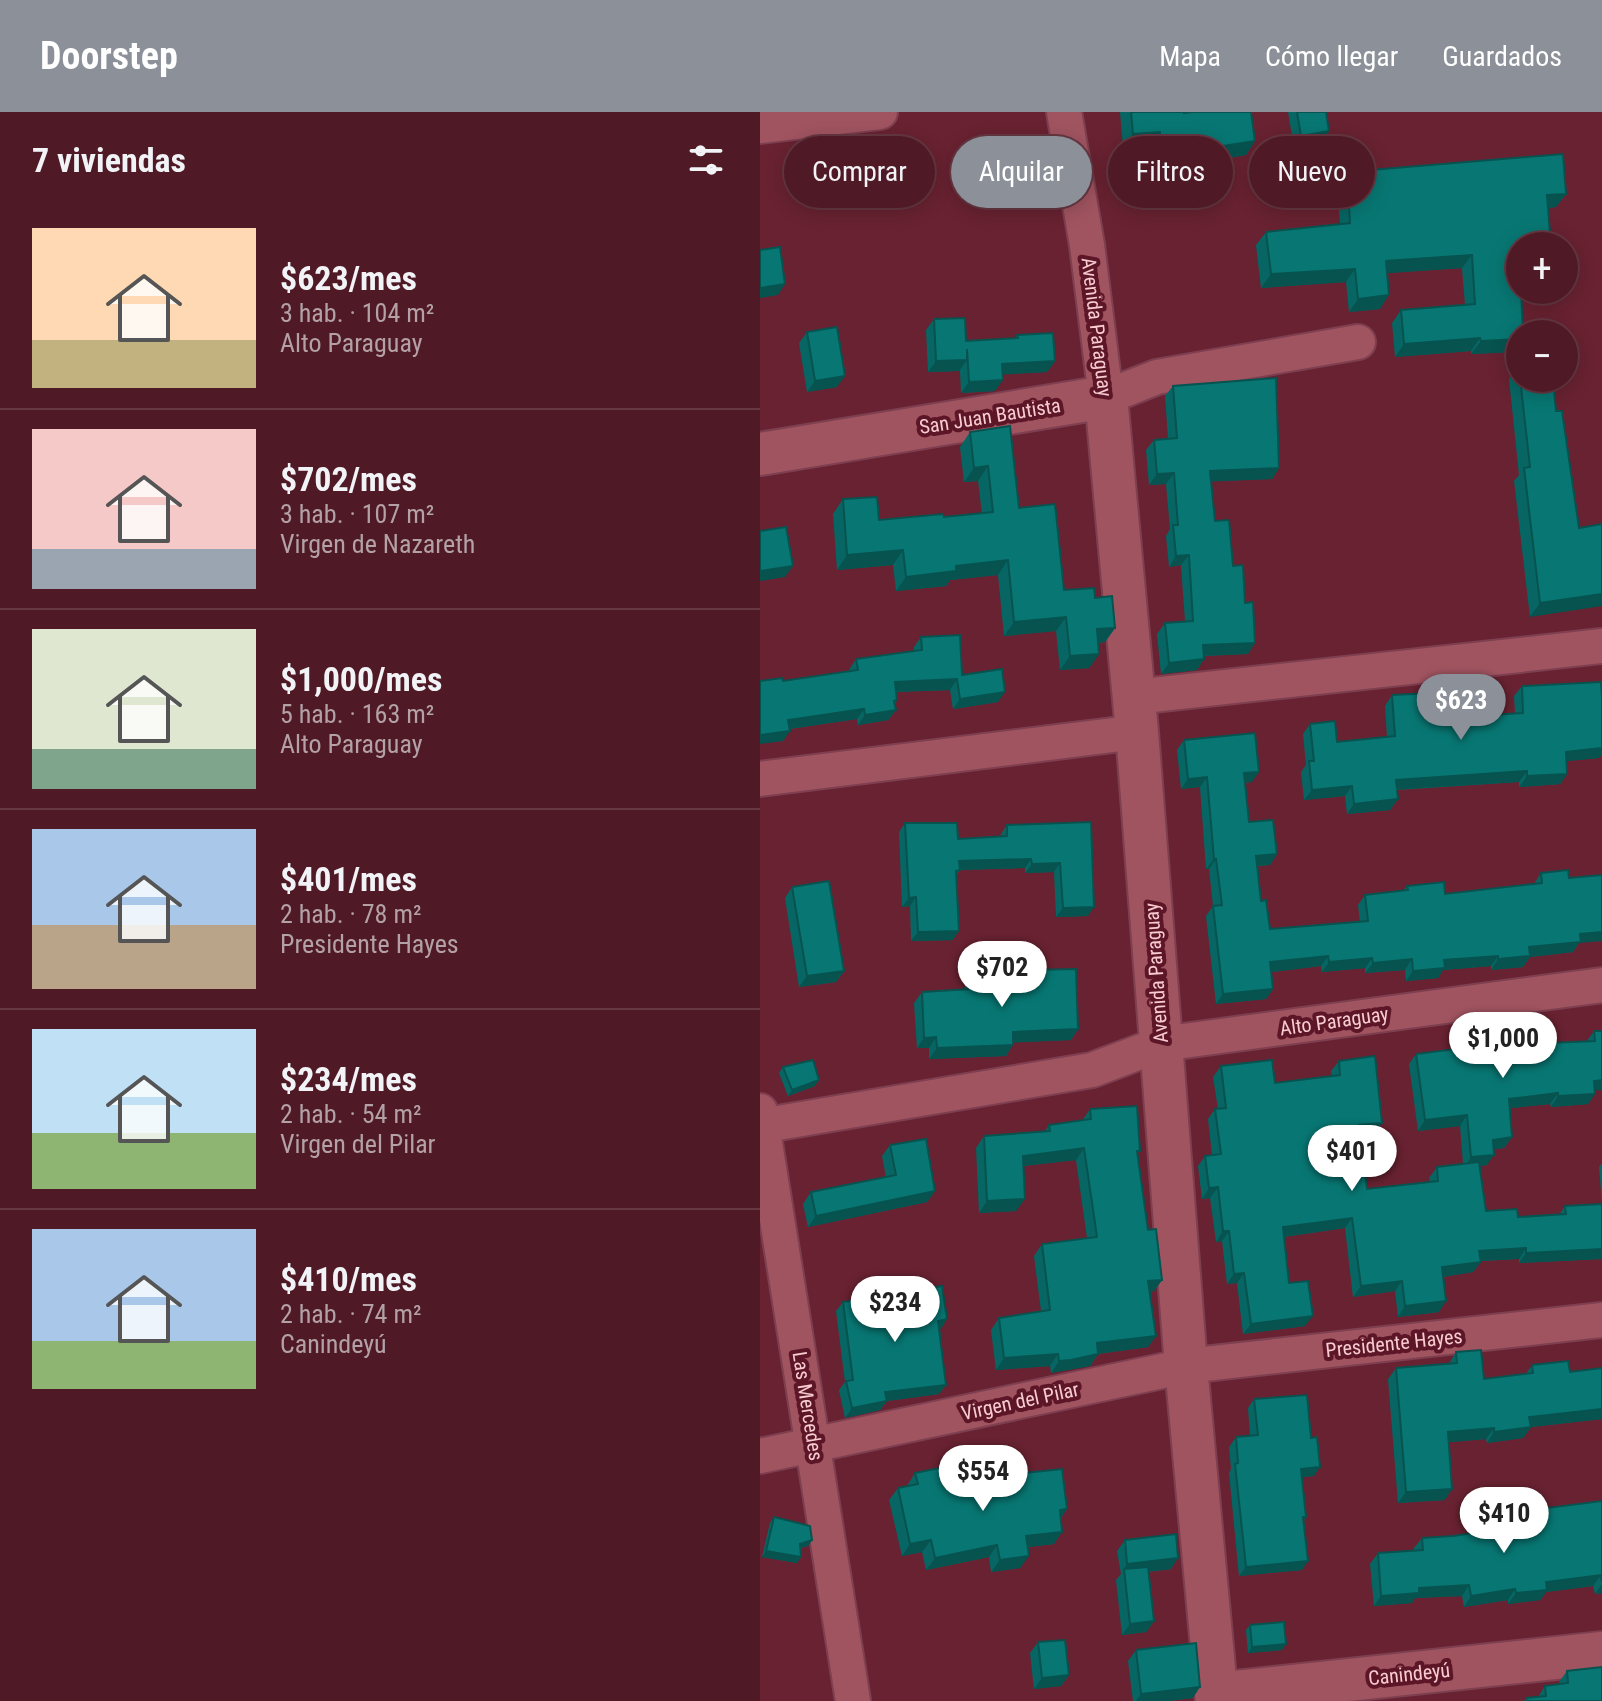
<!DOCTYPE html>
<html lang="es">
<meta charset="utf-8">
<style>
body{margin:0;font-family:"Roboto Condensed",sans-serif;background:#592732;color:#f1f3f6;height:100vh;display:flex;flex-direction:column;font-size:30px;white-space:nowrap}
*{box-sizing:border-box;margin:0}
p{font-size:26px;color:#b3a1a7}
.icon{flex:none;width:44px;height:44px;fill:none;stroke:currentColor;stroke-width:2;stroke-linecap:round;stroke-linejoin:round}
.map{position:relative;flex:1;overflow:hidden}
.details{display:flex;flex-direction:column;background:#4f1a25;width:760px}
.details>*{flex:none}
.banner{position:absolute;left:24px;top:24px;width:698px;height:72px;display:flex;gap:16px}
.fabs{position:absolute;left:746px;top:120px;display:grid;gap:16px}
.fabs a{display:grid;place-items:center;width:72px;height:72px;border-radius:50%;background:#4f1a25;box-shadow:0 4px 20px #0003,0 0 0 2px #663842;font-size:40px}
.price{position:absolute;translate:-50% -68px;padding:0 18px;border-radius:28px;background:#fff;color:#222;font-size:26px;line-height:52px;filter:drop-shadow(0 2px 4px #0008)}
.price::after{content:'';position:absolute;left:50%;top:48px;width:24px;height:18px;margin-left:-12px;background:inherit;clip-path:polygon(0 0,100% 0,50% 100%)}
.price.selected{background:#8c9099;color:#fff}
ul{padding:0;list-style:none}
li{display:flex;align-items:center;gap:24px;height:200px;padding:0 32px}
li+li{border-top:2px solid #663842}
li span{display:grid;place-items:center;flex:none;width:224px;height:160px;border-radius:0px;color:#555}
li>.icon{margin-inline-start:auto}
span .icon{width:96px;height:96px;fill:#fffc;stroke-width:1}
li b{font-size:34px}
h2{display:flex;justify-content:space-between;align-items:center;height:96px;padding:0 32px;font-size:34px}
.chip{padding:0 28px;border-radius:36px;background:#4f1a25;box-shadow:0 4px 20px #0003,0 0 0 2px #663842;font-size:28px;line-height:72px}
.chip.selected{background:#8c9099;color:#fff}
header{display:flex;align-items:center;gap:48px;box-sizing:border-box;height:112px;padding:0 40px;background:#8c9099;color:#fff}
header strong{font-size:38px}
nav{display:flex;gap:44px;margin-inline-start:auto;font-size:28px}
main{display:flex;flex:1;min-height:0}
.map>svg:first-child{display:block}
.lines{fill:none;stroke-linecap:round;stroke-linejoin:round}
.minor-casing{stroke:#7e3f50;stroke-width:38}
.tertiary-casing{stroke:#7e3f50;stroke-width:46}
.minor{stroke:#a05460;stroke-width:34}
.tertiary{stroke:#a05460;stroke-width:42}
.wall{fill:#076663}
.shaded-wall{fill:#065350}
.building{fill:#087773;stroke:#065350;stroke-width:2}
.labels{text-anchor:middle;dominant-baseline:central;stroke-width:8;stroke-linejoin:round;paint-order:stroke}
.street-label{font-size:20px;fill:#f8ccd0;stroke:#5c1627}
</style>
<header>
<strong>Doorstep</strong>
<nav><a>Mapa</a><a>Cómo llegar</a><a>Guardados</a></nav>
</header>
<main>
<section class="details">
<h2>7 viviendas<svg class="icon" aria-label="filters" viewBox="0 0 24 24"><path d="M4 7h16M4 17h16"/><circle cx="9" cy="7" r="2"/><circle cx="15" cy="17" r="2"/></svg></h2>
<ul>
<li><span style="background:linear-gradient(#ffd9b3 70%,#c2b280 0)"><svg class="icon" aria-label="home" viewBox="0 0 24 24"><path d="M3 11l9-7 9 7M6 9v11h12V9"/></svg></span><div><b>$623/mes</b><p>3 hab. · 104 m²</p><p>Alto Paraguay</p></div></li>
<li><span style="background:linear-gradient(#f6c9c9 75%,#9aa5b1 0)"><svg class="icon" aria-label="home" viewBox="0 0 24 24"><path d="M3 11l9-7 9 7M6 9v11h12V9"/></svg></span><div><b>$702/mes</b><p>3 hab. · 107 m²</p><p>Virgen de Nazareth</p></div></li>
<li><span style="background:linear-gradient(#dfe7d0 75%,#7fa58c 0)"><svg class="icon" aria-label="home" viewBox="0 0 24 24"><path d="M3 11l9-7 9 7M6 9v11h12V9"/></svg></span><div><b>$1,000/mes</b><p>5 hab. · 163 m²</p><p>Alto Paraguay</p></div></li>
<li><span style="background:linear-gradient(#a9c7e8 60%,#b9a48a 0)"><svg class="icon" aria-label="home" viewBox="0 0 24 24"><path d="M3 11l9-7 9 7M6 9v11h12V9"/></svg></span><div><b>$401/mes</b><p>2 hab. · 78 m²</p><p>Presidente Hayes</p></div></li>
<li><span style="background:linear-gradient(#bfe0f5 65%,#8fb573 0)"><svg class="icon" aria-label="home" viewBox="0 0 24 24"><path d="M3 11l9-7 9 7M6 9v11h12V9"/></svg></span><div><b>$234/mes</b><p>2 hab. · 54 m²</p><p>Virgen del Pilar</p></div></li>
<li><span style="background:linear-gradient(#a9c7e8 70%,#8fb573 0)"><svg class="icon" aria-label="home" viewBox="0 0 24 24"><path d="M3 11l9-7 9 7M6 9v11h12V9"/></svg></span><div><b>$410/mes</b><p>2 hab. · 74 m²</p><p>Canindeyú</p></div></li>
</ul>
</section>
<div class="map">
<svg width="842" height="1589" viewBox="0 0 842 1589">
<rect width="100%" height="100%" fill="#692231"/>
<g class="lines">
<defs>
<path id="minor" d="M304 0 327 133 346 285 397 265 598 230
M0 14 120 0
M374 585 842 534
M0 667 377 620
M0 999 93 1589
M0 1014 332 958 401 932 842 873
M0 1344 426 1254 842 1208"/>
<path id="tertiary" d="M0 342 346 285 377 620 426 1254 457 1589
M456 1582 842 1541"/>
</defs>
<use href="#minor" class="minor-casing"/>
<use href="#tertiary" class="tertiary-casing"/>
<use href="#minor" class="minor"/>
<use href="#tertiary" class="tertiary"/>
</g>
<path class="wall" d="M360 0H424V1L495 29 486 43 427 53 426 48 391 50 390 34 363 36Z
M528 0H566L569 19 561 30 534 35Z
M587 60 806 82 796 95 788 96 760 134V232L754 240 711 242V239L635 245 632 211 641 198 705 193 702 156 627 161 620 197 589 200 586 170 501 176 496 133 506 120 580 112 577 73Z
M174 207 206 229 255 227 257 223 295 249 287 260 242 262 235 279 201 281 200 259 168 260 166 218Z
M47 220 77 275 47 280 39 231Z
M759 253 796 299 819 416 842 412 770 505 754 369 759 363 749 267Z
M413 274 519 356 512 367 451 369 455 409 473 454 488 542 444 544V547L437 558 401 562 397 522 405 511 425 509 421 453 409 455 406 424 410 417 406 372 389 373 386 338 394 328 408 326 405 284Z
M210 320 259 396 304 478 335 486 355 516 345 530 339 531V542L329 556 300 558 296 519 244 524 238 463 190 468 186 474 136 479 133 453 77 458 73 402 83 387 119 408 184 405 222 402 218 369 204 370 200 335Z
M161 525 202 563 238 590 193 597 190 578 136 580 137 588 135 592 136 598 128 608 98 613 97 607 30 617 23 629V569L90 559 89 558 96 547 154 539V535Z
M762 574 842 586V642L839 646 806 649 807 662 800 672 759 675V670L637 678 638 687 630 698 587 702 585 684 544 688 541 660 546 653 543 622 550 612 577 630 627 625 625 594 632 583 675 604H714L755 601 754 584Z
M424 628 492 670 485 671 489 710 517 742 510 753 498 754 501 789 510 817 600 810 598 793 605 783 643 779 647 774 685 782 774 772 781 761 819 831 813 840 770 845 763 855 731 858V854L683 858 678 866 646 869 645 858 605 861V856L562 860 561 854 511 860 513 877 506 887 456 892 446 804 453 794 449 757H446L440 675 421 677 417 638Z
M331 710 328 804 296 805 294 760 265 761V756L200 758 197 762 193 828 151 829 150 794 142 795 139 720 145 711 198 727 241 725V722L247 713Z
M32 775 84 859 76 870 39 875 25 786Z
M271 858 318 917 311 928 253 930 246 944 169 947V936H157L154 891 162 880 203 878 210 867 267 865Z
M834 919 835 979 828 992 791 995 790 992 750 996 752 1025 744 1036 734 1037 727 1053 720 1054 726 1099 758 1105 799 1103 805 1094 842 1092 839 1055 842 1051V1147L759 1151V1147L721 1149 713 1160 683 1165 679 1200 638 1205 635 1179 593 1185 585 1116 524 1125 529 1171 545 1214 483 1222 477 1171 467 1172 462 1129 456 1130 450 1086 442 1087 438 1054 445 1044 452 1043 448 1007 455 997H458L453 965 461 954 515 971 572 964 571 959 579 949 622 1011 614 1021 601 1023 607 1077 670 1070 669 1066 677 1055 703 1052 700 1014 658 1019 649 952 656 942 696 937 695 932 702 922 747 931H789L827 929Z
M23 955 55 974 28 984 19 961Z
M330 997 377 1043 388 1118 402 1168 394 1179 390 1180 396 1224 388 1235 338 1242 330 1254 291 1261 290 1254 236 1258 231 1218 239 1206 281 1199 274 1144 282 1132 327 1126 316 1048 263 1054 256 1099 219 1101 216 1036 224 1024 285 1019 289 1013 322 1009Z
M130 1033 175 1079 167 1090 48 1115 43 1092 51 1080 126 1065 122 1044Z
M83 1190 181 1217H180L186 1273 179 1282 127 1289 120 1298 85 1306 79 1278 85 1270 76 1199Z
M696 1240 724 1267 766 1262 772 1253 810 1260 842 1307 771 1315 763 1326 727 1331 726 1327 689 1330 685 1388 638 1391 628 1267 636 1256 689 1252Z
M494 1287 554 1364 541 1365 546 1405 544 1408 542 1458 479 1464 469 1361 471 1357 469 1335 476 1325 490 1324 488 1296Z
M181 1359 197 1382 260 1368 264 1361 307 1397 301 1406 294 1432 268 1435 260 1456 231 1460 229 1445 166 1458 162 1440 142 1444 129 1388 138 1376 147 1374 155 1361Z
M842 1389V1481L835 1482 833 1474 786 1480 780 1488 748 1492V1488L704 1495 702 1484 655 1486 652 1491 614 1494 610 1452 618 1441 654 1438V1436L662 1426 693 1424 738 1417 746 1405 784 1401 787 1396Z
M14 1405 52 1428 48 1434 40 1436 37 1451 2 1445 10 1411Z
M365 1428 411 1457 388 1460 394 1509 386 1520 362 1523 356 1468 361 1462 357 1439Z
M490 1513 522 1538 488 1541 486 1518Z
M278 1530 309 1563 301 1574 274 1577 270 1541Z
M376 1538 433 1586 408 1589H373L368 1549Z
M807 1559 842 1589H764L766 1586 778 1585 785 1574 800 1572 799 1570Z"/>
<path class="shaded-wall" d="M569 19 561 30 534 35 541 24Z
M400 20 390 34 363 36 373 22Z
M495 29 486 43 427 53 437 38Z
M436 34 426 48 391 50 401 36Z
M806 82 796 95 778 97 787 83Z
M712 143 702 156 616 162 626 149Z
M595 157 586 170 501 176 511 162Z
M25 172 18 183 0 186V176Z
M629 183 620 197 589 200 598 187Z
M720 226 711 239 635 245 644 232Z
M760 227V232L754 240 711 242 721 229Z
M207 248 199 259 168 260 176 249Z
M295 249 287 260 234 263 242 252Z
M85 264 77 275 47 280 55 269Z
M243 268 235 279 201 281 209 270Z
M228 354 218 369 204 370 214 356Z
M519 356 512 367 443 370 450 359Z
M414 361 406 372 389 373 397 362Z
M143 438 133 453 77 458 87 443Z
M429 443 421 453 409 455 416 444Z
M248 448 238 463 190 468 186 474 136 479 146 465 196 454Z
M33 454 25 465 0 469V459Z
M842 482V494L770 505 780 491Z
M306 505 296 519 244 524 254 510Z
M355 516 345 530 327 532 337 517Z
M495 531 488 542 435 544 443 533Z
M339 542 329 556 300 558 310 544Z
M444 547 437 558 401 562 409 551Z
M197 567 190 578 127 580 135 570Z
M245 580 238 590 193 597 200 587Z
M104 597 97 607 21 618 28 608Z
M136 598 128 608 98 613 105 603Z
M30 619 23 629 0 632V623Z
M842 636V642L839 646 798 650 806 640Z
M767 659 759 670 628 678 636 668Z
M499 660 492 670 477 671 484 661Z
M807 662 800 672 759 675 767 664Z
M447 665 440 675 421 677 428 667Z
M592 674 585 684 544 688 552 678Z
M638 687 630 698 587 702 594 692Z
M517 742 510 753 489 754 496 744Z
M271 747 265 756 193 758 199 749Z
M454 747H456L449 757H446Z
M300 751 294 760 265 761 272 752Z
M156 785 150 794 142 795 149 786Z
M334 795 328 804 296 805 303 796Z
M199 819 193 828 151 829 158 820Z
M842 820V829L819 831 813 840 770 845 763 855 731 858 738 847 769 835 820 822Z
M568 844 561 854 503 861 510 850Z
M738 844 731 854 683 858 678 866 646 869 653 859 684 848Z
M612 846 605 856 562 860 569 850Z
M652 847 645 858 605 861 613 851Z
M84 859 76 870 39 875 47 864Z
M513 877 506 887 456 892 463 882Z
M318 917 311 928 246 931 253 920Z
M176 925 169 936H157L164 926Z
M253 933 246 944 169 947 177 936Z
M59 968 55 974 28 984 32 978Z
M842 968V978L827 979 834 969Z
M798 981 790 992 742 997 749 987Z
M835 982 828 992 791 995 798 984Z
M707 1003 700 1014 658 1019 665 1008Z
M622 1011 614 1021 592 1024 599 1013Z
M752 1025 744 1036 725 1038 733 1028Z
M324 1036 316 1048 254 1055 263 1044Z
M734 1043 727 1053 704 1056 711 1045Z
M458 1075 450 1086 442 1087 449 1076Z
M175 1079 167 1090 48 1115 56 1104Z
M265 1087 256 1099 219 1101 227 1089Z
M592 1106 585 1116 515 1126 523 1115Z
M463 1119H469L462 1129 456 1130Z
M766 1136 759 1147 712 1149 719 1139Z
M842 1137V1147L759 1151 766 1141Z
M721 1150 713 1160 675 1166 682 1155Z
M484 1161 477 1171 467 1172 474 1162Z
M402 1168 394 1179 380 1181 388 1169Z
M642 1169 635 1179 593 1185 601 1174Z
M686 1189 679 1200 638 1205 645 1194Z
M553 1204 545 1214 483 1222 491 1212Z
M187 1207 181 1217 172 1218 178 1209Z
M396 1224 388 1235 328 1243 337 1231Z
M298 1242 290 1254 236 1258 244 1246Z
M338 1242 330 1254 291 1261 299 1249Z
M186 1273 179 1282 127 1289 120 1298 85 1306 92 1296 125 1280Z
M842 1297V1307L762 1316 769 1305Z
M771 1315 763 1326 727 1331 734 1320Z
M734 1316 726 1327 681 1331 688 1320Z
M560 1355 554 1364 534 1366 541 1357Z
M692 1377 685 1388 638 1391 646 1380Z
M307 1397 298 1409 300 1398Z
M302 1420 294 1432 258 1436 266 1424Z
M52 1428 48 1434 36 1437 40 1432Z
M171 1428 162 1440 142 1444 150 1432Z
M237 1433 229 1445 166 1458 175 1446Z
M6 1439 41 1445 37 1451 2 1445Z
M269 1444 260 1456 231 1460 240 1448Z
M418 1446 411 1457 365 1462 364 1457 360 1463 367 1452Z
M548 1449 542 1458 479 1464 486 1455Z
M841 1463 833 1474 786 1480 780 1488 748 1492 756 1481 786 1470Z
M842 1472V1481L835 1482Z
M709 1473 702 1484 655 1486 652 1491 614 1494 621 1484 659 1476Z
M755 1477 748 1488 704 1495 711 1484Z
M394 1509 386 1520 362 1523 370 1512Z
M526 1532 522 1538 488 1541 492 1535Z
M309 1563 301 1574 274 1577 282 1566Z
M440 1575 433 1586 408 1589H376L381 1582Z"/>
<path class="building" d="M371 0H424V1L432 0H491L495 29 437 38 436 34 401 36 400 20 373 22Z
M537 0H566L569 19 541 24Z
M803 42 806 82 787 83 791 134H760V178H761L763 222H760V227L721 229 720 226 644 232 641 198 715 192 712 143 626 149 629 183 598 187 595 157 511 162 506 120 590 111 587 60Z
M20 135 25 172 0 176V138Z
M205 206 206 229 258 226 257 223 293 221 295 249 242 252 243 268 209 270 207 237V248L176 249 174 207Z
M77 215 85 264 55 269 47 220Z
M516 266 519 356 450 359 455 409 469 408 473 454 483 453 485 491 493 490 495 531 443 533 444 547 409 551 405 511 433 509 429 443 416 444 413 413H418L414 361 397 362 394 328 417 326 413 274Z
M760 266H793L796 299H802L819 416 842 412V482L780 491 764 356 770 355Z
M250 314 259 396 295 392 304 478 334 476 335 486 352 484 355 516 337 517 339 542 310 544 306 505 254 510 248 448 196 454V459L146 465 143 438 87 443 83 387 117 385 119 408 183 402 184 405 233 400 228 354 214 356 210 320Z
M26 415 33 454 0 459V419Z
M200 523 202 563 242 557 245 580 200 587 197 567 135 570 137 588 134 589 136 598 105 603 104 597 28 608 30 619 0 623V569L22 566 23 569 98 558 96 547 162 538 161 525Z
M841 570 842 586V636L806 640 807 662 767 664V659L636 668 638 687 594 692 592 674 552 678 549 649H554L550 612 575 609 577 630 635 624 632 583 673 581 675 604 714 602V604L763 601 762 574Z
M495 621 499 660 484 661 489 710 513 708 517 742 496 744 501 789 506 788 510 817 608 809 605 783 648 778 647 774 684 770 685 782 782 771 781 761 808 758 809 766 842 763V820L820 822 821 830 769 835 770 844 738 847V844L684 848 685 856 653 859 652 847 613 851 612 846 569 850 568 844 510 850 513 877 463 882 453 794 462 793 456 747H454L447 665 428 667 424 628Z
M331 710 334 795 303 796 300 751 272 752 271 747 199 749 200 758 196 759 199 819 158 820 156 785 149 786 145 711H197L198 727 247 724V713Z
M69 769 84 859 47 864 32 775Z
M316 857 318 917 253 920V933L177 936 176 925 164 926 162 880 211 877 210 867 272 865 271 858Z
M745 916 747 931 788 926 789 931 835 929 834 919H842V968L834 969 835 982 798 984V981L749 987 752 1025 733 1028 734 1043 711 1045 707 1003 665 1008 656 942 704 936 702 922Z
M615 944 622 1011 599 1013 607 1077 678 1069 677 1055 719 1050 726 1099 757 1097 758 1105 806 1102 805 1094 842 1092V1137L766 1141V1136L719 1139 721 1150 682 1155 686 1189 645 1194 642 1169 601 1174 592 1106 523 1115 529 1171 548 1169 553 1204 491 1212 484 1161 474 1162 469 1119H463L458 1075 449 1076 445 1044 461 1042 455 997 466 996 461 954 512 948 515 971 580 963 579 949Z
M53 948 59 968 32 978 23 955Z
M377 994 380 1039H377L388 1118 396 1117 402 1168 388 1169 396 1224 337 1231 338 1242 311 1248 299 1249 298 1242 244 1246 239 1206 290 1198 282 1132 337 1125 324 1036 263 1044 265 1087 227 1089 224 1024 290 1019 289 1013 331 1007 330 997Z
M166 1027 175 1079 56 1104 51 1080 136 1063 130 1033Z
M182 1174 187 1207 178 1209 186 1273 125 1280 127 1289 92 1296 86 1269 93 1268 83 1190Z
M721 1238 724 1267 773 1261 772 1253 808 1249 810 1260 842 1256V1297L769 1305 771 1315 734 1320V1316L688 1320 692 1377 646 1380 636 1256 697 1251 696 1240Z
M547 1283 551 1326 557 1325 560 1355 541 1357 546 1405H543L548 1449 486 1455 475 1352 478 1351 476 1325 498 1323 494 1287Z
M180 1356 181 1359 192 1357 197 1382 265 1367 264 1361 302 1357 307 1397 300 1398 302 1420 266 1424 269 1444 240 1448 237 1433 175 1446 171 1428 150 1432 138 1376 158 1372 155 1361Z
M842 1389V1470L841 1463 786 1470 787 1478 756 1481 755 1477 711 1484 709 1473 659 1476V1481L621 1484 618 1441 663 1438 662 1426 693 1424 747 1416 746 1405 788 1400 787 1396Z
M14 1405 50 1414 52 1428 40 1432 41 1445 6 1439Z
M416 1422 418 1446 367 1452 365 1428Z
M388 1455 394 1509 370 1512 364 1457Z
M524 1510 526 1532 492 1535 490 1513Z
M305 1528 309 1563 282 1566 278 1530Z
M436 1531 440 1575 381 1582 376 1538Z
M842 1555V1589H766V1586L786 1584 785 1574 808 1571 807 1559Z"/>
<g class="labels">
<g class="street-label">
<text transform="translate(337 215) rotate(83)">Avenida Paraguay</text>
<text transform="translate(230 304) rotate(-9)">San Juan Bautista</text>
<text transform="translate(396 861) rotate(-94)">Avenida Paraguay</text>
<text transform="translate(574 909) rotate(-8)">Alto Paraguay</text>
<text transform="translate(634 1231) rotate(-6)">Presidente Hayes</text>
<text transform="translate(260 1289) rotate(-12)">Virgen del Pilar</text>
<text transform="translate(48 1294) rotate(81)">Las Mercedes</text>
<text transform="translate(649 1562) rotate(-6)">Canindeyú</text>
</g>
</g>
</svg>
<div class="fabs">
<a>+</a>
<a>−</a>
</div>
<b class="price selected" style="left:701px;top:630px">$623</b>
<b class="price" style="left:242px;top:897px">$702</b>
<b class="price" style="left:743px;top:968px">$1,000</b>
<b class="price" style="left:592px;top:1081px">$401</b>
<b class="price" style="left:135px;top:1232px">$234</b>
<b class="price" style="left:223px;top:1401px">$554</b>
<b class="price" style="left:744px;top:1443px">$410</b>
<div class="banner">
<a class="chip">Comprar</a>
<a class="chip selected">Alquilar</a>
<a class="chip">Filtros</a>
<a class="chip">Nuevo</a>
</div>
</div>
</main>
